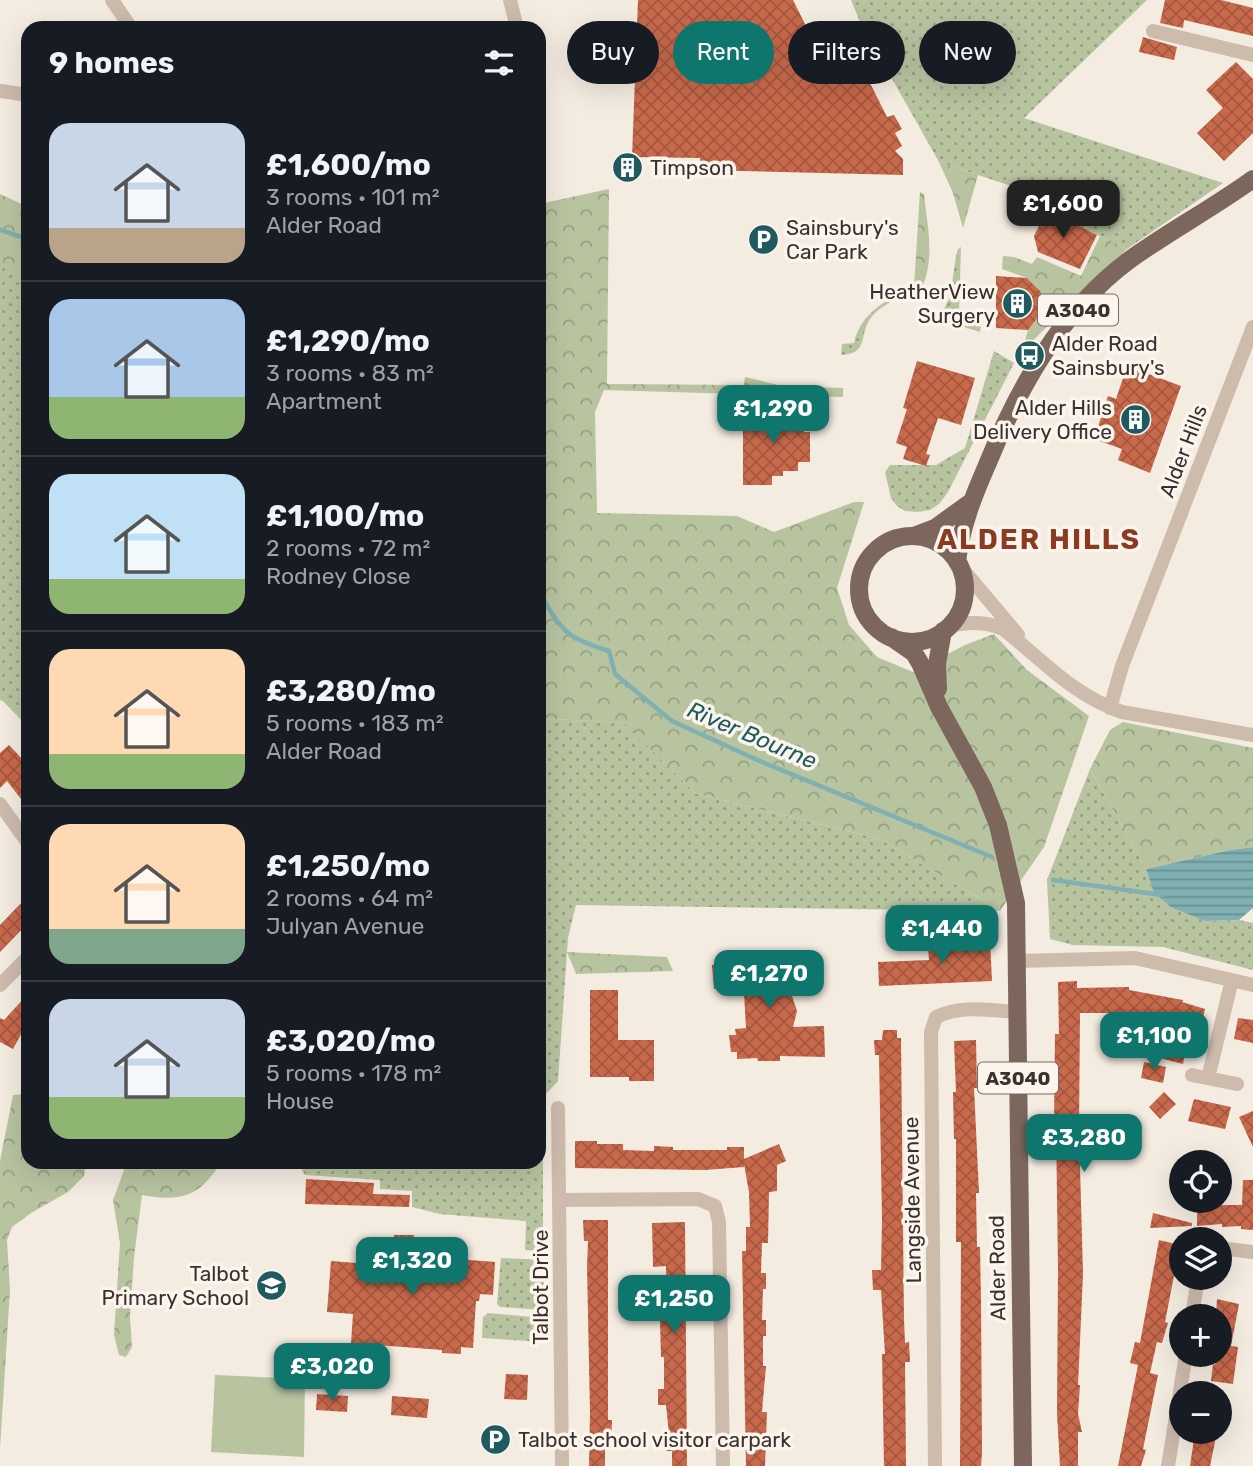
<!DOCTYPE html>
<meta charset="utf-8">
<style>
body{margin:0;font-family:Rubik,sans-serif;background:#20242c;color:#f1f3f6;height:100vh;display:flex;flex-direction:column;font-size:26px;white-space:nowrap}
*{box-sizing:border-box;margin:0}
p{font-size:23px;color:#9ea1a6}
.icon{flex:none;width:38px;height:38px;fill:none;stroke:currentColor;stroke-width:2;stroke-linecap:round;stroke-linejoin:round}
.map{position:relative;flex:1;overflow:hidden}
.drawer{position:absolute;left:21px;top:21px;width:525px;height:1148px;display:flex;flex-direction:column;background:#171b24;border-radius:21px;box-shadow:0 7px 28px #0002}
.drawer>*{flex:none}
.banner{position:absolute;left:567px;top:21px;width:581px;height:63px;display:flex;gap:14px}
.buttons{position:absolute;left:1169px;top:1150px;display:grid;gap:14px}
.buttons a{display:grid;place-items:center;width:63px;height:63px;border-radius:50%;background:#171b24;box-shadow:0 7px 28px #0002;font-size:35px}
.price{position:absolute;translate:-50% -60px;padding:0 16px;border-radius:14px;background:#0f766e;color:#fff;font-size:23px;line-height:46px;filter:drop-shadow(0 2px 4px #0008)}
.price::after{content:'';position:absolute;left:50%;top:42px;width:21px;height:16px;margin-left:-10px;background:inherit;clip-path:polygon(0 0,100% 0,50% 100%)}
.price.on{background:#222;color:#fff}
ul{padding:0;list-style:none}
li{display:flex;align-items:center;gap:21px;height:175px;padding:0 28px}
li+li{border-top:2px solid #363941}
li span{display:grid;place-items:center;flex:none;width:196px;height:140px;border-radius:21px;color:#555}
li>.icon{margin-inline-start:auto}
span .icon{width:84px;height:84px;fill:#fffc;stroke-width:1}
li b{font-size:30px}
h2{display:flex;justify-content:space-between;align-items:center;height:84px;padding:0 28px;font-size:30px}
.chip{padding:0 24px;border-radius:32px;background:#171b24;box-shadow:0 7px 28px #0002;font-size:24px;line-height:63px}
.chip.on{background:#0f766e;color:#fff}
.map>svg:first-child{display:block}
.grass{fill:url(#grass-dots)}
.forest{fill:url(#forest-crowns)}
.garden{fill:#b8c4a0}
.water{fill:url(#water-rules)}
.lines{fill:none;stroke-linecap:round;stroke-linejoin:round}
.stream{stroke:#7fb0b2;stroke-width:4.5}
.building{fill:url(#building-cross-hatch)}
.minor{stroke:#cdbbac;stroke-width:14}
.primary{stroke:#7d675c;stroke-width:18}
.labels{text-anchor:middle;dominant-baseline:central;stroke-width:7;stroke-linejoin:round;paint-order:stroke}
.shield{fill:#fbf5ee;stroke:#756b66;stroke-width:2}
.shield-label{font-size:19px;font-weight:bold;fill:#3b302b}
.poi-label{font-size:21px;fill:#3b302b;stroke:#fbf5ee;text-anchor:start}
.street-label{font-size:21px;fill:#3b302b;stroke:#fbf5ee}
.water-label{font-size:23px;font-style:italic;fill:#1f5a5e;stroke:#fbf5ee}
.district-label{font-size:28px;font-weight:bold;letter-spacing:2px;fill:#8c3b22;stroke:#fbf5ee}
</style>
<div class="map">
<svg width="1253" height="1466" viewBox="0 0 1253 1466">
<defs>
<pattern id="grass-dots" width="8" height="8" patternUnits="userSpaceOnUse" patternTransform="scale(1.75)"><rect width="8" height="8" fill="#b8c4a0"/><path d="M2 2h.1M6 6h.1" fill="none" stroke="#97a083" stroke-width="1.8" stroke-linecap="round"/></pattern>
<pattern id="forest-crowns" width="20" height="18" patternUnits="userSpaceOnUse" patternTransform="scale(1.75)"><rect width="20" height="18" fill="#b8c4a0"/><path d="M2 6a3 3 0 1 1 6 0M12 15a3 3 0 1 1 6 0" fill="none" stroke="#97a083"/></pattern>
<pattern id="water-rules" width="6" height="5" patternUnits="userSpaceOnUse" patternTransform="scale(1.75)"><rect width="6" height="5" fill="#7fb0b2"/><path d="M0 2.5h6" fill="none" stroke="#699091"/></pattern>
<pattern id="building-cross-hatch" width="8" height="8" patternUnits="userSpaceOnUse" patternTransform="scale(1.75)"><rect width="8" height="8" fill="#c8694b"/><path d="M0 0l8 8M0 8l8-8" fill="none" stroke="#a4573f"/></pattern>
</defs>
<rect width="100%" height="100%" fill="#f4ebe1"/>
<path class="grass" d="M851 0H1147L1024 118 1223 183 1127 249 1039 207 1044 197 939 162 860 22Z
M961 247 959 314H982L980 332 939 319 950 297 956 256 958 249Z
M0 265 28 274V727L3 701 0 700Z
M923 285C908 298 882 301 870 319 859 335 869 354 841 355L842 344 854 343C860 312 894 293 923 285Z
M994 351 1014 363 948 492 939 504 930 510 918 512 905 511 897 506 891 498 885 472 890 465H936L965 448Z
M539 718 625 723 695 793 880 839 1000 911 576 905 568 938 558 1081 543 1097V1252L525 1250 526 1221 440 1214 412 1207V1191L380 1189V1180L305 1175 297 1162H539Z
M1090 769 1146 869 1154 893 1172 908 1205 921 1239 920 1253 923V970L1163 947 1073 945 1050 939 1047 880Z
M501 1258 544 1260V1310L500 1307 497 1304Z
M488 1313 544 1318V1342L482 1338 483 1317Z"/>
<path class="forest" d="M939 162 978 175 963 228 953 193Z
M609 189 607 384 744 385 745 377 782 386 843 388V397L604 390 595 412 597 513 737 516 774 532 854 502H864L837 588 849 625 877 657 913 672 965 645 994 634 1027 670 1089 716 1044 847 1000 911 880 839 695 793 624 723 539 718V204Z
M920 192 924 194C927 224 935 256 923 285L914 287Z
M0 194 28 207V275L0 267Z
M1100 236 1127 249 1022 351 1028 330 1041 313V292L1027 278 1002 269 1003 256 1014 257 1032 264 1037 257 1081 276Z
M1123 722 1253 748V847L1230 850 1146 869 1090 769 1110 730Z
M567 952 667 957 673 971 576 974Z
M28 1094V1162H86L84 1176 68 1192 31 1213 12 1227 7 1240 10 1290 0 1448V1161L13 1095Z
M127 1162H221C200 1197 181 1202 142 1195L134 1257 130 1316 132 1347 126 1357 119 1355 114 1335 120 1243 113 1200Z"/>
<path class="garden" d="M215 1375 305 1379 304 1457 211 1452Z"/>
<path class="water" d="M1253 847V908L1239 920 1205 921 1172 908 1154 893 1146 869 1230 850Z"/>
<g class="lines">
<path class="stream" d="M0 230 24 238 28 237
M539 601 544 600C562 634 573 640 609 651L615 674 672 721 762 762 992 857
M1053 880 1162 895"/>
</g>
<path class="building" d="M638 0H793L806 26 843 29 847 34 848 51 869 81 887 117 894 115 902 129 895 133 902 146 895 151 903 159V175L700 170V158L632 157Z
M1165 0H1221L1253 8V36L1184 20 1183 28 1160 23Z
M1143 37 1177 47 1174 60 1139 52Z
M1236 62 1253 79V133L1224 161 1197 133 1223 108 1206 90Z
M1047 210 1097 235 1080 269 1038 252 1034 236Z
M996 276 1027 278 1041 292V313L1028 330 996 328Z
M917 361 975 378 961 425 938 418 926 454 930 455 926 466 903 459 907 447 896 443 907 409 903 408Z
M1127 366 1181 386 1150 473 1118 460 1122 449 1094 439 1108 396 1116 399Z
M757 410 804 411V432H810V462H798V471H783V476H772V485H743V414H757Z
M9 745 28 765V808L7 781 0 788V753Z
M28 896V923L0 952V925Z
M964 937V942L990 941 992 981 879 986 878 962 929 960 928 947 943 946 942 938Z
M775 959 776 962 797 961V965H805V973L808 974 809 987H799V993H791L797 1011 793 1027 824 1026 825 1057 780 1056V1061H758L757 1058 737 1059V1052H731L729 1035H736L735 1029 746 1028 744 993 721 995V989H714L712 965Z
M1077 981V988L1129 987V990L1183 1000 1182 1002 1205 1009 1200 1031 1184 1027 1185 1023 1154 1016 1153 1022 1110 1013H1080L1079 1131 1083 1274 1078 1385H1080L1078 1414 1082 1432H1078V1466H1060L1057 1414 1058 1269 1056 1125H1054L1055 1034H1059L1058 982Z
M590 990H618V1040H654V1081H629V1077H590Z
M28 994V1022L13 1049 0 1042V1018L4 1020Z
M1238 1018 1253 1020V1043L1234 1039Z
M883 1030H897V1038H901L904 1319 905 1343 909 1342 910 1362H905L906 1466H884L882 1354H885L881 1290H873L872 1270H881L882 1219 879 1055H875L874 1040H882Z
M976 1040 977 1088H974L979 1193H976L977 1247H980L981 1299 982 1452 981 1466H960L961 1242H956V1139H954L953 1092H956L954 1041Z
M1163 1043 1186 1048 1183 1064 1160 1058Z
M1144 1062 1166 1067 1163 1083 1141 1078Z
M1164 1092 1176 1104 1160 1119 1149 1107Z
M1194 1099 1231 1107 1225 1129 1188 1121Z
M1253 1111V1147L1239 1117Z
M575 1141H597V1144H623V1150L654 1151V1146L673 1147V1150H727V1147H744V1159L779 1144 786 1161 777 1165V1191L769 1192 768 1243H762L761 1273H766V1289H763L762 1320H766V1336H763V1366H766L762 1412H767L765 1466H746L742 1251H746V1227H750L749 1192 744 1164V1167L705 1170 575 1168Z
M306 1179 374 1183 373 1194 410 1195 409 1207 305 1204Z
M1243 1180H1253V1230L1241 1229V1226L1222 1227V1224L1197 1226V1205H1242Z
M1153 1213 1192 1223V1226L1150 1228Z
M583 1220H608V1420H612L611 1445H605V1466H589L590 1413 587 1267 588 1241H584Z
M685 1222 687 1466H672V1451H666L665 1434H669L666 1405H658V1389H664V1357H661L660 1320H667L666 1266 653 1267 652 1223Z
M394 1235H414V1244L459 1248 457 1259 495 1262 493 1295 480 1294 479 1301H476L473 1348 461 1347V1354L442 1353V1350L351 1343 353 1314 327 1312 331 1261 394 1266Z
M1159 1240 1180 1245 1165 1322 1168 1323 1162 1343 1157 1342 1150 1373 1158 1375 1143 1449 1146 1450 1141 1466H1118L1138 1365 1130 1363 1135 1342 1140 1343Z
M1217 1299 1239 1304 1231 1346 1238 1347 1233 1384 1211 1381 1213 1364 1215 1365 1216 1354H1220V1316H1216Z
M506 1374 528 1375 527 1400 504 1399Z
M317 1394 348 1396 347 1412 316 1410Z
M392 1396 429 1399 427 1418 391 1415Z
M1195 1432H1217L1210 1466H1190Z"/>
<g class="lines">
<path class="minor" d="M112 0 131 28
M510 0 517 28
M1153 31 1253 55
M1 91 28 95
M960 566 1018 635
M949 626C968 622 985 621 1003 629 1043 660 1072 695 1122 712L1253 735
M1110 708 1122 666 1253 327
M0 804 28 843
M1017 961 1135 958 1253 985
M0 985 28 957
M1192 1075 1237 1084
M1208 1078 1232 980
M558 1108 562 1466
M560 1200 698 1199 715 1206 719 1222 723 1466
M1220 1248 1253 1252
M1192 1316 1198 1278
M935 1466 931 1032 936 1017C961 1005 989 1010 1017 1012
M1168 1466 1186 1354"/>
<path class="primary" d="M914 536 935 528 971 502
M859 589a53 53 0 1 1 106 0a53 53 0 1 1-106 0Z
M957 562C961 527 973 497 987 465 1018 389 1060 312 1128 261 1168 232 1213 208 1253 179
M891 637 914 653 920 663 939 707 983 787 998 825 1016 903 1023 1466
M938 689 937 664 943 631"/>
</g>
<defs>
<symbol id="building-disc" viewBox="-11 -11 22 22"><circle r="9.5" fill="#1f5a5e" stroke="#fbf5ee"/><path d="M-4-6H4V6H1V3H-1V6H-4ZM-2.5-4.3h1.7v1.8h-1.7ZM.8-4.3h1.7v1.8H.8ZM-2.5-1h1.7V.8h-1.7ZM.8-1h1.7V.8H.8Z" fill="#fff"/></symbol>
<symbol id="parking-disc" viewBox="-11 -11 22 22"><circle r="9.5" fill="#1f5a5e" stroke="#fbf5ee"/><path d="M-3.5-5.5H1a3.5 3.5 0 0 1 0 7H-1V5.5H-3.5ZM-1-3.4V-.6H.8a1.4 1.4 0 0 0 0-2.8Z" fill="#fff"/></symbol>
<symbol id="bus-disc" viewBox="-11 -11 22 22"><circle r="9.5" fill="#1f5a5e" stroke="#fbf5ee"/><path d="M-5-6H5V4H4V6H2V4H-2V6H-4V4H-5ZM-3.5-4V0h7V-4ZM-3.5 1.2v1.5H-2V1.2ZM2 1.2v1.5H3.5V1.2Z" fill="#fff"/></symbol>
<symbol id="school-disc" viewBox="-11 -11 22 22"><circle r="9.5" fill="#1f5a5e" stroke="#fbf5ee"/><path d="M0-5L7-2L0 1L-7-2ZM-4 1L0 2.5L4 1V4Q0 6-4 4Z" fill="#fff"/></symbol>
</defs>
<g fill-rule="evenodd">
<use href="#building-disc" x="610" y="150" width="35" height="35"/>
<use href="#parking-disc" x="746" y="222" width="35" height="35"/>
<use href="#building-disc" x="1000" y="286" width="35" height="35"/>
<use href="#bus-disc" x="1012" y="338" width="35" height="35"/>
<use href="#building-disc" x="1118" y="402" width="35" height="35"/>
<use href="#school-disc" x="254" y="1268" width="35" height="35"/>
<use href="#parking-disc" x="478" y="1422" width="35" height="35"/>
</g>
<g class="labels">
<g class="shield">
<rect x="1038" y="294.5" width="80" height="31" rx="5"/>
<rect x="978" y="1062.5" width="80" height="31" rx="5"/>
</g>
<g class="shield-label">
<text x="1078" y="310">A3040</text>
<text x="1018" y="1078">A3040</text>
</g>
<g class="poi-label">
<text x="650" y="167">Timpson</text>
<text x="786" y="227">Sainsbury's<tspan x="786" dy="24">Car Park</tspan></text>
<text x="995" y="291" text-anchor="end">HeatherView<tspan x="995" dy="24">Surgery</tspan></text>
<text x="1052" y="343">Alder Road<tspan x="1052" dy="24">Sainsbury's</tspan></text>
<text x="1112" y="407" text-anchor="end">Alder Hills<tspan x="1112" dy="24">Delivery Office</tspan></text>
<text x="249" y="1273" text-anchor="end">Talbot<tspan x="249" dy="24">Primary School</tspan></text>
<text x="518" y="1439">Talbot school visitor carpark</text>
</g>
<g class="street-label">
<text transform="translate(1183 451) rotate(-69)">Alder Hills</text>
<text transform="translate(912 1200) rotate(-91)">Langside Avenue</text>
<text transform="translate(997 1268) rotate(-91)">Alder Road</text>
<text transform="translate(540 1287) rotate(-90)">Talbot Drive</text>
</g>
<g class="water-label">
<text transform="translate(752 735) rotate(23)">River Bourne</text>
</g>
<g class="district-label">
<text x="1039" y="539">ALDER HILLS</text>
</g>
</g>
</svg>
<div class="buttons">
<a><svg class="icon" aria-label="locate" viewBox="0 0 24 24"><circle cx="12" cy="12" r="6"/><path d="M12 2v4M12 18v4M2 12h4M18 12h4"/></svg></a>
<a><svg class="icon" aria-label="layers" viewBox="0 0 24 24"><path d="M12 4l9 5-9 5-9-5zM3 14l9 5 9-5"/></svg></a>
<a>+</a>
<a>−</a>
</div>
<b class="price on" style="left:1063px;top:240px">£1,600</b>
<b class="price" style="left:773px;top:445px">£1,290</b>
<b class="price" style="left:942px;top:965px">£1,440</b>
<b class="price" style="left:769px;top:1010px">£1,270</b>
<b class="price" style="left:1154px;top:1072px">£1,100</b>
<b class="price" style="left:1084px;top:1174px">£3,280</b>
<b class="price" style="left:412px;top:1297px">£1,320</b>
<b class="price" style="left:674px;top:1335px">£1,250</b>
<b class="price" style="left:332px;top:1403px">£3,020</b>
<div class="banner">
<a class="chip">Buy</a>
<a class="chip on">Rent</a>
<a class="chip">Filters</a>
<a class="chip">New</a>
</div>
<section class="drawer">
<h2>9 homes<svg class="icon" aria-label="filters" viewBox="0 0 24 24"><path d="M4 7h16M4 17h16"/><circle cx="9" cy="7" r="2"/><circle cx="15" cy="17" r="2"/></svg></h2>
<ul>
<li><span style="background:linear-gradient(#c9d6e8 75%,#b9a48a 0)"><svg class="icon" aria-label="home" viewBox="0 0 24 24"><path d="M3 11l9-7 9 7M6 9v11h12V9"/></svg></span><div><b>£1,600/mo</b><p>3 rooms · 101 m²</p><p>Alder Road</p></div></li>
<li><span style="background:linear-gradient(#a9c7e8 70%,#8fb573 0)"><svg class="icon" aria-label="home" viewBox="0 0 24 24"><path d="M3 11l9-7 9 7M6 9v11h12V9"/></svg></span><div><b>£1,290/mo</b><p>3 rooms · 83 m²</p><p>Apartment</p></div></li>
<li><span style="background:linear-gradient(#bfe0f5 75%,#8fb573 0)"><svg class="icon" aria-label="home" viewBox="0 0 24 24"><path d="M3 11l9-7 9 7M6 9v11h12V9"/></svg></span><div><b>£1,100/mo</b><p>2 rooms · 72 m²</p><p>Rodney Close</p></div></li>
<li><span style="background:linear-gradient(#ffd9b3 75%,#8fb573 0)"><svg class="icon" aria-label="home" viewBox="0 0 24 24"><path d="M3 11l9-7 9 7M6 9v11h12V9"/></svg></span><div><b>£3,280/mo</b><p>5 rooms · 183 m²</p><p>Alder Road</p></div></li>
<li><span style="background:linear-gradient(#ffd9b3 75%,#7fa58c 0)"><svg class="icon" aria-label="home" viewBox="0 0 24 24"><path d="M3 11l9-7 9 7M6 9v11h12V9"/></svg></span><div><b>£1,250/mo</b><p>2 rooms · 64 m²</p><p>Julyan Avenue</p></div></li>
<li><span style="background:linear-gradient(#c9d6e8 70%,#8fb573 0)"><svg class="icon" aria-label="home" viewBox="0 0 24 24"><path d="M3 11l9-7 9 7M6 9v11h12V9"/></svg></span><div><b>£3,020/mo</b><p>5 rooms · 178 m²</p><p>House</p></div></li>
</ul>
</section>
</div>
